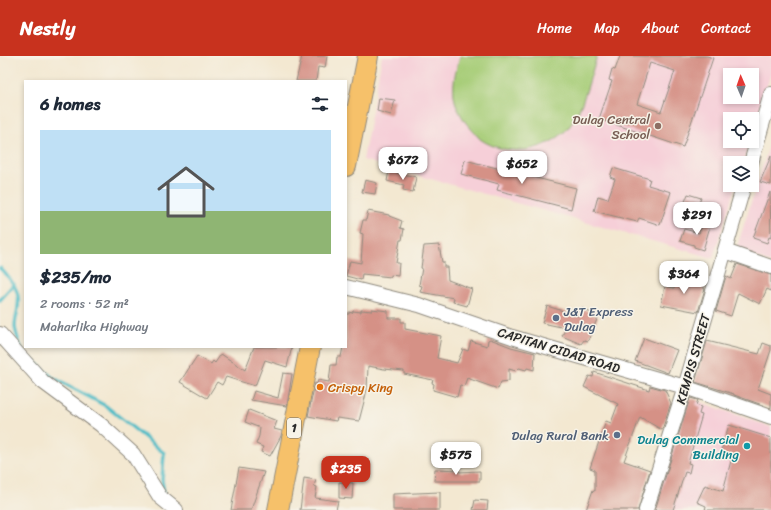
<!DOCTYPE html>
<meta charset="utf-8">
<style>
body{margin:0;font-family:Sriracha,sans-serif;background:#f6f6f7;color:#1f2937;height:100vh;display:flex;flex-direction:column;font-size:15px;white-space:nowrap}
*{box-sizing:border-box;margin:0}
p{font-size:13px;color:#747a83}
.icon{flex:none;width:22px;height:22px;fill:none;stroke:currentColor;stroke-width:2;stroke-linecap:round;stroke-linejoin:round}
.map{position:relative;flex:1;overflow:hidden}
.panel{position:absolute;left:24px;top:24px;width:323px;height:268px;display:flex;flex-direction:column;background:#fff;border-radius:0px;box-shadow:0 2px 6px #0003}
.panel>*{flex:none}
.needle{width:26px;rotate:358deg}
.buttons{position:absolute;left:723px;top:12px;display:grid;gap:8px}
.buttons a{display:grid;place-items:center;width:36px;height:36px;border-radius:0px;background:#fff;box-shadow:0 2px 6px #0003;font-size:20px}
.price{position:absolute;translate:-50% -34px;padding:0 9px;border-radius:8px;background:#fff;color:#222;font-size:13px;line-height:26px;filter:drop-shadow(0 1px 2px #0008)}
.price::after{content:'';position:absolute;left:50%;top:24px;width:12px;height:9px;margin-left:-6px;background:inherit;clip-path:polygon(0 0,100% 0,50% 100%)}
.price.active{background:#c8321e;color:#fff}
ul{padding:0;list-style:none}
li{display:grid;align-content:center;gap:8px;height:212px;padding:0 16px}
li span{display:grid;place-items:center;height:124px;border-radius:0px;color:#555}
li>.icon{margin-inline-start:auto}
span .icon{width:72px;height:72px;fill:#fffc;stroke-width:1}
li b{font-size:17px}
h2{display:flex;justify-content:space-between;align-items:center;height:48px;padding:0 16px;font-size:17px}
header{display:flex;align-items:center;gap:24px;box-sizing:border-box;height:56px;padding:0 20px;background:#c8321e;color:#fff}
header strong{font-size:19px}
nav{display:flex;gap:22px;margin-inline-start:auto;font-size:14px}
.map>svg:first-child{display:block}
.built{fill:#f6cfd8;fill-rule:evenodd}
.green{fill:#a7cd78;stroke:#697c52}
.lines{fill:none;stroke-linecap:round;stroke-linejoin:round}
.stream{stroke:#4fbdc7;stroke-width:3.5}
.building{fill:#d59186;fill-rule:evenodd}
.minor-casing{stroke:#8f8a7e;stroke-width:16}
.highway-casing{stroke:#8f8a7e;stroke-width:22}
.minor{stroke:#fff;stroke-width:14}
.highway{stroke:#f6c16b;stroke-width:20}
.education-dot{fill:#8d6e63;stroke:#f7f3e8;stroke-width:1.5}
.service-dot{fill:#5c6f8a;stroke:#f7f3e8;stroke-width:1.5}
.food-dot{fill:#e8710a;stroke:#f7f3e8;stroke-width:1.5}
.culture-dot{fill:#0f9aa8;stroke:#f7f3e8;stroke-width:1.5}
.labels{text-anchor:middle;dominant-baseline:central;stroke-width:3;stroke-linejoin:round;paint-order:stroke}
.shield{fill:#f7f3e8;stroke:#686764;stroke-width:1}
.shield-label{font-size:12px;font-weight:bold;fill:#2b2b2b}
.education-label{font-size:13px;fill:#785e54;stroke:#f7f3e8;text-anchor:end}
.service-label{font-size:13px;fill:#4e5e75;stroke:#f7f3e8;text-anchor:start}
.street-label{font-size:13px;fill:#2b2b2b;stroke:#f7f3e8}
.food-label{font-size:13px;fill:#c56008;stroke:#f7f3e8;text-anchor:start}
.culture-label{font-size:13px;fill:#0d838f;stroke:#f7f3e8;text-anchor:end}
</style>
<header>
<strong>Nestly</strong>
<nav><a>Home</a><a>Map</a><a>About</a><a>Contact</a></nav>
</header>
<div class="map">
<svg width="771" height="454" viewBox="0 0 771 454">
<rect width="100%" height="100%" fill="#f7f3e8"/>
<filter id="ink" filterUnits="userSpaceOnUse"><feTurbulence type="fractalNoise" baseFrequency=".025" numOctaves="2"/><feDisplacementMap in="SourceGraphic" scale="8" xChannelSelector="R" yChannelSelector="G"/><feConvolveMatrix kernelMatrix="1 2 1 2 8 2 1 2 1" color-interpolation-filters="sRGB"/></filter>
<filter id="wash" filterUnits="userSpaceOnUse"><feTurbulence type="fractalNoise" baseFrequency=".012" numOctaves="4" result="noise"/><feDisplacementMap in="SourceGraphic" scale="16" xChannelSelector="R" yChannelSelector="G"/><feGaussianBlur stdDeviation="0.9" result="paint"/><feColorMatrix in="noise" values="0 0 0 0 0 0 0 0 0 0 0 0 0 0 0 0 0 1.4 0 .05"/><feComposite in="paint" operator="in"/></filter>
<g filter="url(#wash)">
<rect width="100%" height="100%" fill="#f3e8d1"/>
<path class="built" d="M382 0H771V17L752 78V63H730V85H750L743 107H730V129H736L713 202 363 104ZM730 19H752V41H730Z
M771 84V207L736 194Z
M689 342 771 371V454H653Z"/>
<path class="green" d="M460 0H597C590 21 583 54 569 71 548 96 507 102 480 83 475 78 471 72 466 67 462 61 457 53 455 45 451 30 456 14 460 0Z"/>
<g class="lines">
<path class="stream" d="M0 212C11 224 21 234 18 252 17 259 15 264 15 271 16 279 20 287 22 295
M0 244 14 228
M30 303 35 306 52 321 106 350 164 397 162 424 164 438"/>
</g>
<g id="blocks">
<path class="building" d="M302 0H327L325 12 318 11 316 25H296Z
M620 0H707L713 2 683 91 599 63 612 25 609 24 612 13 615 14ZM650 7 675 15 661 56 637 48Z
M379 42 395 44 391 59 377 55Z
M771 100V129L760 126Z
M465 104 576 132 571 153 497 134 499 128 461 118Z
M613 112 650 123 648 129 671 136 660 169 639 162 637 166 594 155 598 140 608 143 615 123 610 121Z
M389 115 416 121 413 136 403 134 404 129 387 125Z
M365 124 377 127 375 138 362 136Z
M770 136 771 182 769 181 767 187 753 182Z
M688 138 701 142 697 152 684 148Z
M368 155 389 159V160L402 165 400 172 404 173 402 184H400L396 207H399L398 220 391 219V221L362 218 361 224 346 220 350 205 361 207 363 178 360 177 363 164H366Z
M704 165 711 167 703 194 694 191V189L680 185 684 173 699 177Z
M439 189 442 206H444V211H447L448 224 472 233 467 250 453 246 454 242 420 236 422 230 419 229 422 212H421L424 190Z
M737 208 771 219V235L767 233 760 248 738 237 731 260 716 255 726 220 731 223Z
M678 219 704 227V233H705L698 256 661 249 665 230 674 232Z
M547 250 579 260 582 252 598 261 588 285 584 284 581 288 562 280 566 272 542 267Z
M372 253 388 255V262H401V266H405V273L441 280 437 302 457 307 463 293 468 295 471 285 487 290 488 284 490 283 511 291 535 297 534 314 527 312 526 314 519 312 516 315 509 313V325L501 326 498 333 467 322 464 330 460 329 457 341 433 334 434 328 432 327 433 324 404 318V315L384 313 368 310 367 334 359 365 337 362 336 365 308 360 315 327 317 328 318 324 329 326 331 309H336L337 301H341L343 291H346V258H349V256L352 257 353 255 361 256V254L372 255Z
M644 282 677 294 668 317 635 305Z
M707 285 759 298 763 287 771 290V294L758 333 771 338V352L734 339V338L695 326Z
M254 291H292L287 311 265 304 255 330 226 321 222 329 217 326 207 342 180 326 197 300 211 308 213 305 215 307 221 298 245 314Z
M594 316 649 334 650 330 665 334 671 347 662 374 640 361 624 405 650 414 638 454H586L593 434 595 435V414L590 412 606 365 611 367 618 348 584 331 589 320 593 321Z
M283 317 292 318 287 350 251 344 254 335 278 342Z
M690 342 698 344 696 349 701 351 699 358 702 359 688 407 691 408 689 417 685 416 673 454H655Z
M249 354 277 365 274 373 282 375 281 380 270 400 261 396 263 391 256 388 259 380 260 372 245 366Z
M729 369 771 382V454H705L706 450 697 446 705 429 723 435 732 401 720 398Z
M239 412 264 416 251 454H231Z
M435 413 459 414V416L480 415V425H434Z
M304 422 316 424 314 430 317 431 315 442 338 445 336 454H300Z
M339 426 353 427 352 443 339 442Z
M440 436V454H393V438Z
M475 444 488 445 487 454H473Z"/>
</g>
</g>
<g filter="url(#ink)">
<use href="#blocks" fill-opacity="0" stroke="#8f8a7e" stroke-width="1"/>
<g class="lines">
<defs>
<path id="minor" d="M751 107 771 38
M725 195 771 211
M346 231 419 249 512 281 685 331 771 361
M0 278 43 326 101 369 133 398 160 441 176 454
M646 454 685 331 744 129"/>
<path id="highway" d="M346 110 368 0
M278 454 310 291"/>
</defs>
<use href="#minor" class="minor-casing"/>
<use href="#highway" class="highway-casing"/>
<use href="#minor" class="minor"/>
<use href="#highway" class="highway"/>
</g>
</g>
<circle class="education-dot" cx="658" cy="70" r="4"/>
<g class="service-dot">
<circle cx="556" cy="262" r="4"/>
<circle cx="617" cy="379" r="4"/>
</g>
<circle class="food-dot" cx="320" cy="331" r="4"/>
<circle class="culture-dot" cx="747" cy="390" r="4"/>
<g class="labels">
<rect class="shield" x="287" y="362" width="14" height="20" rx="3"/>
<g class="shield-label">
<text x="294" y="372">1</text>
</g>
<g class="education-label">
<text x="650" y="63">Dulag Central<tspan x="650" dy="15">School</tspan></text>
</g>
<g class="service-label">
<text x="564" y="255">J&amp;T Express<tspan x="564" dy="15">Dulag</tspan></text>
<text x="609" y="379" text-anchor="end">Dulag Rural Bank</text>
</g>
<g class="street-label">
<text transform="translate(559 294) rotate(17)">CAPITAN CIDAD ROAD</text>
<text transform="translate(693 303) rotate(-74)">KEMPIS STREET</text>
</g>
<g class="food-label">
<text x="328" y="331">Crispy King</text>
</g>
<g class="culture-label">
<text x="739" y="383">Dulag Commercial<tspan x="739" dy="15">Building</tspan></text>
</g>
</g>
</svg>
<div class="buttons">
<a><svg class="needle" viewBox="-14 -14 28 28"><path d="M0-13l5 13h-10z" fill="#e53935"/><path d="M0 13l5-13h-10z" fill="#747a83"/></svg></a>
<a><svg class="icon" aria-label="locate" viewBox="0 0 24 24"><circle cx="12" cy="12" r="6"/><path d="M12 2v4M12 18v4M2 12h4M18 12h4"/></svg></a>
<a><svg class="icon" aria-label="layers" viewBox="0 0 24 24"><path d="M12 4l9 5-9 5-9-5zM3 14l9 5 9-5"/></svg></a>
</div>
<b class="price" style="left:403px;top:125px">$672</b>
<b class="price" style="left:522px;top:129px">$652</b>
<b class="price" style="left:697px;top:180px">$291</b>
<b class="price" style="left:684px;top:239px">$364</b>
<b class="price" style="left:456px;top:420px">$575</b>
<b class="price active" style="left:346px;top:434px">$235</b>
<section class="panel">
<h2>6 homes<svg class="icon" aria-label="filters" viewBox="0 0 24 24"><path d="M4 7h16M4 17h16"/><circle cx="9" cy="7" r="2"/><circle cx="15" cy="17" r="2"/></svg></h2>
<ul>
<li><span style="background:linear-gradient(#bfe0f5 65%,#8fb573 0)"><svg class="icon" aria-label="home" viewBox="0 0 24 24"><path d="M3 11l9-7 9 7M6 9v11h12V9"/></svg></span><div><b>$235/mo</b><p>2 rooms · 52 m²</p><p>Maharlika Highway</p></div></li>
</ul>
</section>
</div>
